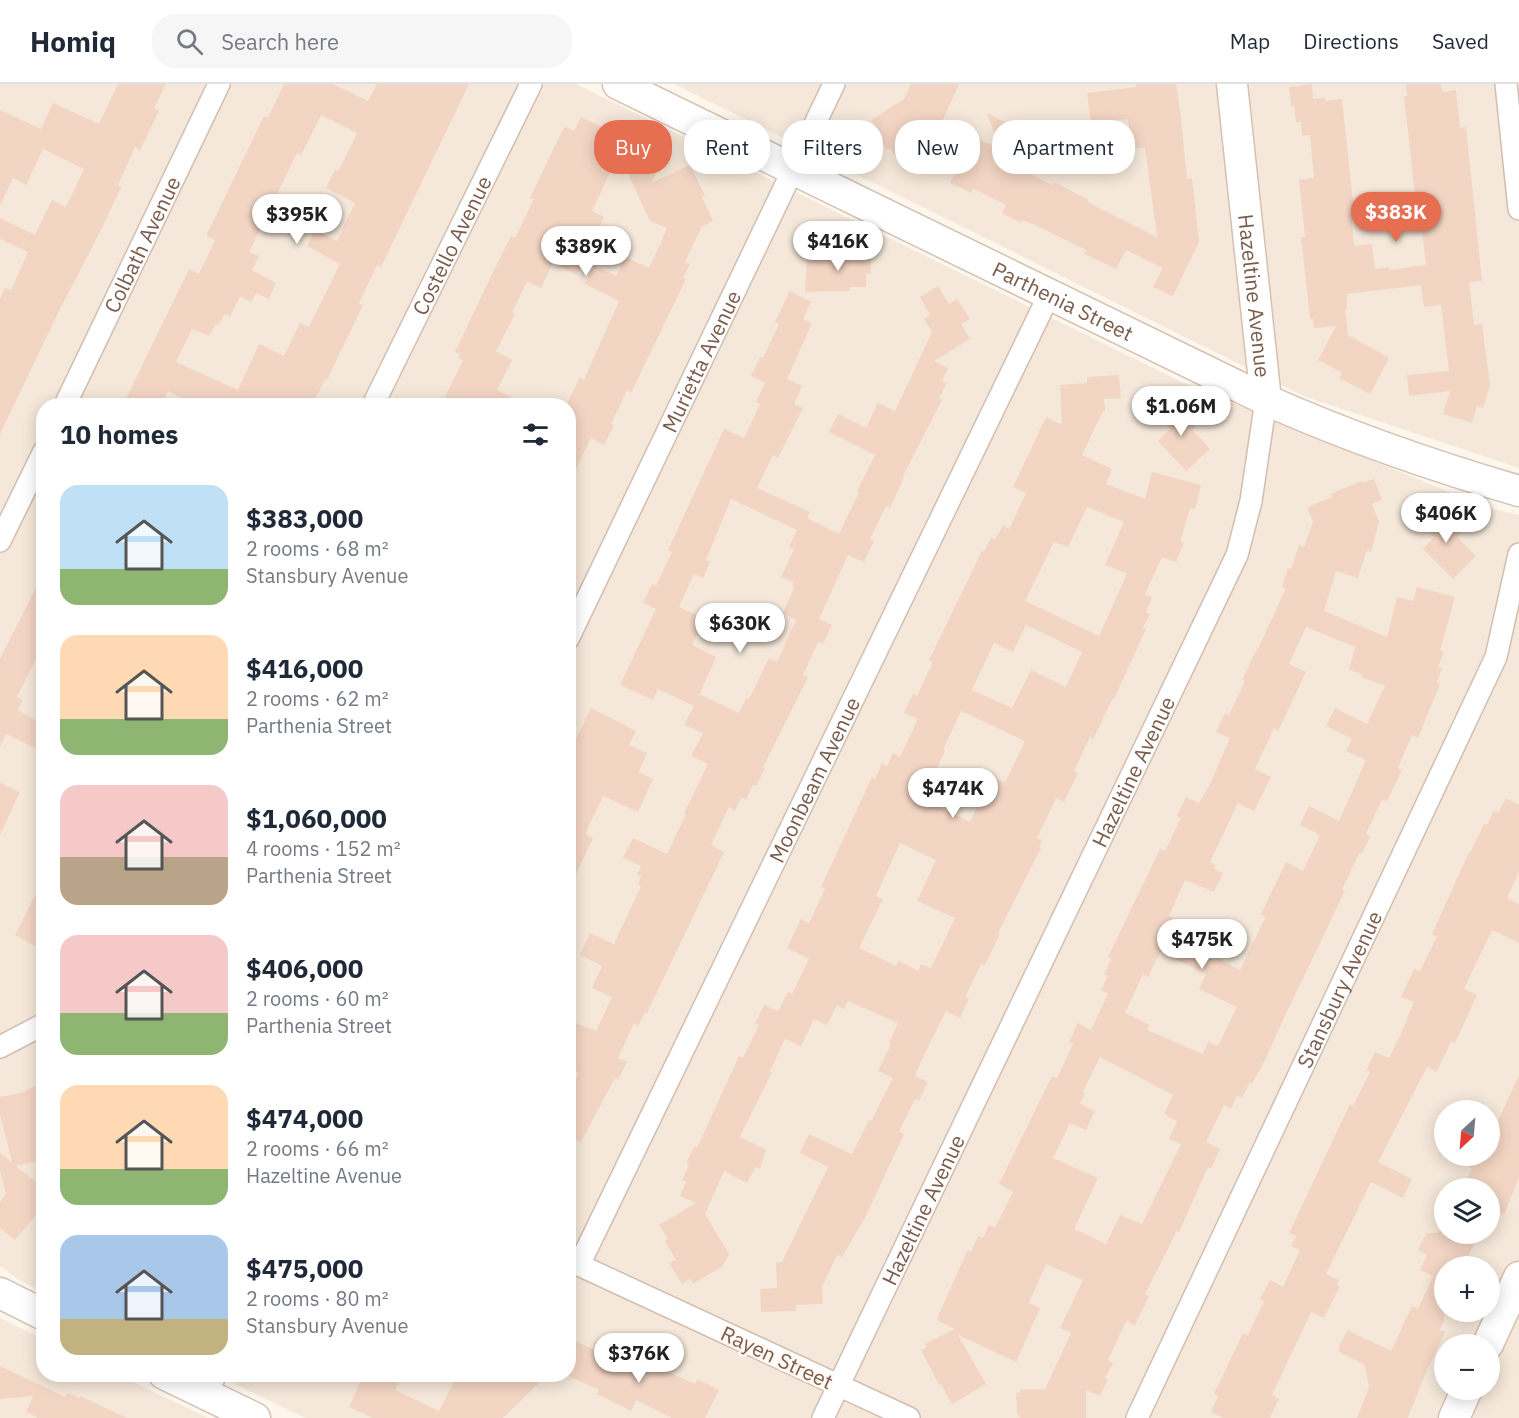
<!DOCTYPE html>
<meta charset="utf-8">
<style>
body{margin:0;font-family:"IBM Plex Sans",sans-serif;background:#f6f6f7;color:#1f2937;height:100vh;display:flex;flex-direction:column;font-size:22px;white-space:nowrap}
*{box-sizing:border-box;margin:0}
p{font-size:20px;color:#747a83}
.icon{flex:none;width:33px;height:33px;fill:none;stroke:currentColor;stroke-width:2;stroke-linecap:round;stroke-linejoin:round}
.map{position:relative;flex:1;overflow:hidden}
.panel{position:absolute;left:36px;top:314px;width:540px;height:984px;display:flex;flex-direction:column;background:#fff;border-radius:24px;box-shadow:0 3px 15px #0003}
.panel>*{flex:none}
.top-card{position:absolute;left:594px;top:36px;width:570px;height:54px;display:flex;gap:12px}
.needle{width:39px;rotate:206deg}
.tools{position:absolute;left:1434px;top:1016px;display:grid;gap:12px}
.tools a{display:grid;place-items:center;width:66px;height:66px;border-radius:50%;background:#fff;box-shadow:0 3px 15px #0003;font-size:30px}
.price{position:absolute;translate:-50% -51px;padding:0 14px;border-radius:21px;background:#fff;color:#222;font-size:20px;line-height:39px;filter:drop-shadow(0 2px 3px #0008)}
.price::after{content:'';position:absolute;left:50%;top:36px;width:18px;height:14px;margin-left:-9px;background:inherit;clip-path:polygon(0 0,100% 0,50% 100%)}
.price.on{background:#e76f51;color:#fff}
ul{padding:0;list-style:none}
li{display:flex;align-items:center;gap:18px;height:150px;padding:0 24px}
li span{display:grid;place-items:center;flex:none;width:168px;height:120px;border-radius:18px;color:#555}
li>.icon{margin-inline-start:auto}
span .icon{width:72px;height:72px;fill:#fffc;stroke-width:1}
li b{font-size:26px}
h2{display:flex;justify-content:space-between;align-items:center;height:72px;padding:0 24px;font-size:26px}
.pill{padding:0 21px;border-radius:24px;background:#fff;box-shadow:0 3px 15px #0003;font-size:21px;line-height:54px}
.pill.on{background:#e76f51;color:#fff}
header{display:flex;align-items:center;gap:36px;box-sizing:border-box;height:84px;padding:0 30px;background:#fff;border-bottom:2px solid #e0e1e3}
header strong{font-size:28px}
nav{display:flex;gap:33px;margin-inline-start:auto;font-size:21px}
.search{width:420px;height:54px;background:#f6f6f7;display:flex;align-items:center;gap:15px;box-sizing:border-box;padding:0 21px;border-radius:24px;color:#747a83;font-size:22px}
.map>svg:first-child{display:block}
.residential{fill:#f5e8da;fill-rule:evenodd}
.building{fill:#f3d5c3;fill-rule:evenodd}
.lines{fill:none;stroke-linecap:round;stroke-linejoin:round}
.street-casing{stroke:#d1beb0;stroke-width:24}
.secondary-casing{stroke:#d6c0b0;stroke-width:33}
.street{stroke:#fff;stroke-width:21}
.secondary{stroke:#fff;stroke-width:30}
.labels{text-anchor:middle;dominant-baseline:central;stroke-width:5;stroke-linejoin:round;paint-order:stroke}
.street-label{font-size:21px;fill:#7a5c4d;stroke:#fffaf3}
</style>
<header>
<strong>Homiq</strong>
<div class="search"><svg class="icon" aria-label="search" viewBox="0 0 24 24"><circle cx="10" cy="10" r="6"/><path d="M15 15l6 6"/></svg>Search here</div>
<nav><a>Map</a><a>Directions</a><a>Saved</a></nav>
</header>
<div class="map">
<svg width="1519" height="1334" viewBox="0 0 1519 1334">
<rect width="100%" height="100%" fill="#fdf6ec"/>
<path class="residential" d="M0 0H576L1184 299 1488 424 1519 431V1334H305L214 1290H568V321H44L43 1208 19 1196 0 1182ZM1444 1026H1490V1071H1444ZM1444 1104H1490V1149H1444ZM1444 1182H1490V1227H1444ZM1444 1260H1490V1305H1444Z
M674 0H1519V384L1306 313Z
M0 1234 43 1255 44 1290H116L208 1334H0Z"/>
<path class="building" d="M118 0H166L154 24 159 27 140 66 135 63 118 101 121 103 103 142 58 229 0 350V215L5 204 11 206 28 168 0 155V134L35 151 52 116 66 123 84 85 43 65 26 101 13 94 0 122V26L41 45 53 19 99 40Z
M284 0H333L368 17 377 0H469L381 183 377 181 359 219 363 221 327 296 325 295 312 321H196L168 307 161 321H123L189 185 199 190 215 156 206 152 264 32 268 34ZM321 31 357 49 338 87 335 86 326 104 355 119 337 157 315 146 307 162 340 180 309 243 300 239 284 272 259 260 238 306 176 278 192 245 209 252 216 240 218 241 221 237 224 230 230 233 240 212 251 218 256 209 269 215 276 199 252 186 259 172 249 168 297 69 301 71Z
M911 0H959L938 47 951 42 1000 65 987 29 1034 52 1018 84 1052 101 1054 98 1089 116 1087 118 1157 153 1145 63 1132 65 1128 35 1091 39 1087 9 1136 3V0H1176L1181 33 1187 95 1192 94 1199 158 1173 212 1153 203 1163 184 1126 166 1116 185 1084 170 1086 166 1037 142 1023 136 1021 139 1002 129 1006 121 974 105 971 109 950 99 958 82 932 70 906 88 890 64 887 66 877 52 880 50 871 36 904 15Z
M1312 0 1313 15 1325 14V17L1342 15 1354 126H1351L1354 162 1372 160 1375 185 1389 183V186L1426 181 1420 130 1392 133 1390 112 1415 110 1404 12H1407L1406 0H1441L1442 8 1456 6 1460 44 1466 43 1482 197 1469 198 1474 241 1482 240 1490 301 1483 324 1477 322 1472 339 1443 330 1450 307 1409 312 1407 291 1449 287 1441 221 1424 223 1421 201 1347 210V225H1345L1348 251 1389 274 1370 310 1339 294 1342 289 1318 276 1336 242 1314 244 1313 235H1310L1301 153H1305L1299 96 1314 94 1310 51 1302 52 1301 38H1296L1294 22H1291L1289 3Z
M581 33 664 74 651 99 690 81 705 112 702 113 713 137 702 142 685 178 690 180 683 194 686 195 631 309 627 306 611 340 614 341 604 361 591 354 568 401V318L580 293 584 296 619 217 585 200 594 181 616 192 625 173 649 184 660 160 662 161 661 158 667 144 650 137 619 70 592 127 604 133 577 191 553 179 541 204 527 197 512 229 515 230 496 267 512 276 497 306 528 321H441L463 276 458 274 460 270 455 268 492 190 511 152 515 154 534 115 530 114 563 45 566 43 574 47Z
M834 169H871V190H866V203H850V207L805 208 807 175H812V173L834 172Z
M938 202 949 220 957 215 970 235 961 240 970 255 934 277 948 284 942 297 947 299 939 314 942 316 903 392 904 393 890 424 886 422 870 455 874 457 864 478 848 471 819 535 832 541 823 560 818 558 803 591 808 593 763 683 765 684 756 702 753 701 746 716 742 713 735 727 729 723 711 761 724 768 647 929 645 928 638 942 634 939 618 974 627 978 618 996 615 994 581 1058 568 1052V1011L579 989 568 984V936L596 947 612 913 592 904 602 882 580 871 590 849 614 860 641 802 638 800 641 792 637 791 641 782 623 774 633 754 667 770 686 730 684 729 708 680 691 672 703 649 684 641 694 622 658 605 653 616 620 601 656 525 643 519 652 500 656 502 672 468 668 466 724 345 744 354 760 320 756 318 765 299 751 292 760 273 763 274 779 240 775 238 790 207 811 218 803 235 812 239 787 295 802 302 794 320 803 324 778 374 773 371 757 404 810 428 807 434 839 450 859 408 857 407 875 371 829 348 838 330 866 344 878 319 895 327 932 248 924 235 930 231 920 213ZM731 415 797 446 789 463 794 465 781 493 794 499 792 503 794 504 783 529 796 536 777 578 769 574 749 615 746 614 739 629 699 610 698 614 716 573 692 561 705 535 679 523 694 490 703 494 710 478 706 476Z
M1119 291 1121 314 1104 315 1105 327H1103L1082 371 1112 385 1106 400 1145 415 1152 388 1201 401 1195 425 1190 424 1180 458 1184 459 1176 478 1162 473 1145 510 1152 513 1146 528 1150 530 1143 544 1146 545 1114 615 1113 614 1093 655 1090 653 1074 687 1078 689 1064 718 1056 714 1037 754 1042 756 1039 763 1041 764 998 849 1000 850 985 881 981 880 965 913 969 914 960 934 946 927 925 969 915 992 928 998 919 1017 915 1015 899 1048 904 1050 866 1132 842 1173 837 1171 822 1203 823 1220 796 1221V1227L761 1228 760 1205 777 1204 776 1178H782L828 1083 800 1069 809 1050 852 1070 869 1036 871 1037 893 994 878 987 891 960 889 959 898 939 848 917 844 925 837 921 827 941 814 935 801 962 785 955 770 987 772 989 740 1053 766 1066 760 1085 756 1083 747 1099 724 1087 705 1130 729 1170 722 1183 693 1200 690 1195 682 1200 669 1179 676 1176 665 1157 668 1155 659 1141 696 1119 680 1112 686 1098 682 1096 689 1081 686 1080 694 1063 697 1064 739 972 743 974 759 941 755 939 764 921 778 927 788 908 792 910 809 875 787 864 801 835 809 839 825 805 821 803 872 693 875 695 882 679 887 682 893 669 900 673 918 635 904 629 913 610 917 612 933 578 929 576 982 467 984 468 991 454 995 456 1003 441 1009 445 1026 409 1013 403 1046 333 1062 341 1060 301 1087 299V293ZM1087 423 1124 438 1105 481 1127 490 1099 552 1025 517 1054 458 1068 463ZM1026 541 1082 568 1066 603 1031 586 1012 624 972 606 994 559 1013 568ZM961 627 1025 657 1005 699 992 693 970 738 933 720 945 694 935 689 945 667 943 666ZM900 759 936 776 917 817 955 834 931 884 921 880 918 887 899 877 896 882 859 864 883 815 876 812Z
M1171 315 1196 343 1192 346 1210 365 1186 387 1158 357 1170 345 1156 329Z
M1374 395 1382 416 1372 420 1379 438 1371 468 1367 466 1358 494 1336 487 1324 527 1387 553 1397 513 1413 517 1417 503 1455 513 1440 566 1444 568 1438 583 1442 584 1437 599 1440 600 1418 654 1412 651 1398 684 1402 686 1387 717 1382 716 1366 749 1370 753 1362 770 1360 768 1342 805 1345 807 1284 934 1265 976 1252 1000 1250 998 1242 1014 1237 1012 1231 1025 1224 1021 1206 1058 1220 1065 1211 1085 1208 1083 1179 1148 1177 1147 1145 1210 1149 1212 1135 1241 1126 1237 1108 1276 1113 1279 1105 1294 1108 1295 1100 1312 1086 1306V1334H1020L1017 1329 1016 1309 1020 1308V1306L1045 1305 1071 1249 1060 1244 1083 1196 1046 1180 1029 1219 1040 1224 1016 1278 958 1251 986 1300 952 1320 941 1300 939 1301 921 1266 927 1263 925 1260 955 1245 938 1237 937 1234 960 1183 968 1166 971 1168 978 1152 983 1154 989 1141 995 1144 1013 1108 999 1100 1052 992 1057 994 1073 960 1069 958 1078 939 1091 946 1108 910 1101 906 1108 892 1104 890 1111 875 1108 873 1160 765 1165 767 1181 734 1177 732 1186 713 1199 719 1210 700 1230 654 1216 648 1225 629 1229 631 1245 597 1242 596 1257 565H1258L1286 504 1282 503 1288 484 1291 485 1299 461 1304 463 1313 438 1307 423 1332 413 1330 410 1362 397 1363 399ZM1306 543 1355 563 1349 586 1362 590 1361 593 1385 602 1367 640 1335 624 1326 642 1352 655 1346 667 1366 676 1339 737 1309 722 1300 741 1320 751 1303 787 1286 778 1261 830 1266 832 1240 886 1208 869 1215 852 1169 832 1185 796 1214 808 1223 789 1214 785 1216 781 1210 778 1238 719 1254 727 1271 693 1255 685 1274 644 1278 647 1306 588 1289 580ZM1160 868 1206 890 1199 905 1237 923 1218 962 1208 958 1203 970 1147 946 1150 941 1125 929 1143 890 1148 893ZM1100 973 1173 1011 1164 1030 1177 1037 1169 1055 1181 1060 1142 1140 1120 1131 1106 1160 1074 1145 1098 1094 1053 1074 1070 1039 1086 1046 1095 1027 1080 1020 1085 1009 1083 1008Z
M1435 423 1461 449 1457 453 1476 472 1453 495 1423 465 1434 453 1419 438Z
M44 488V569L39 579 35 577 17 613 23 616 18 626 44 641V668L6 650 0 663V575Z
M591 624 636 647 629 661 647 669 639 688 653 695 638 728 603 712 585 750 593 754 568 807V672Z
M0 699 20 708 0 751Z
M1506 714 1519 721V788L1507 814 1519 820V859L1492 846 1464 905 1477 911 1455 959 1451 957 1437 988 1427 983 1378 1078 1412 1095 1403 1114 1371 1098 1326 1190 1339 1196 1337 1201 1340 1202 1324 1234 1311 1228 1272 1311 1279 1315 1270 1334H1223L1211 1328 1218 1312 1214 1310 1243 1249 1248 1251 1264 1217 1260 1215 1270 1196 1283 1203 1300 1166 1291 1162 1296 1152 1289 1149 1350 1020 1353 1022 1370 988 1366 986 1375 968 1389 974 1407 937 1406 936 1414 918 1401 913 1414 885 1420 887 1437 853 1432 850 1469 768 1470 769 1484 740 1487 741 1494 727 1498 729Z
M44 793V867L15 851Z
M1519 991V1093L1504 1131 1490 1124V1104H1462L1472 1084 1443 1071H1490V1035L1497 1039Z
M44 998V1075L16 1082 44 1105V1121L15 1156 0 1144V1118L6 1110 0 1087V1069L12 1078 0 1031V1013L20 1009Z
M1444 1134V1149H1479L1464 1182H1444V1236L1440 1246 1445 1248 1425 1291 1408 1334H1357L1369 1303 1365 1281 1339 1268 1340 1266 1338 1265 1347 1246 1391 1267 1412 1222 1418 1225 1433 1192 1420 1186 1427 1171 1418 1166 1426 1149H1438Z
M568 1253 614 1276 617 1271 630 1278 632 1273 648 1281 649 1279 695 1300 697 1295 719 1306 705 1334H672L636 1316 631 1327 597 1310 599 1306 568 1292Z
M0 1282 65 1313 68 1309 79 1314 80 1312 127 1334H38L26 1328 33 1312 0 1315Z
M364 1290H403L395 1306 439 1327 458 1290H548L503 1334H373L349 1323Z"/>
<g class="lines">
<defs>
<g id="street">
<path d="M1506 0 1519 125"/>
<path id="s1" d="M65 321 219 0"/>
<path id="s2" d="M373 321 531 0"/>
<path d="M0 457 44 367"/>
<path id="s3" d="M568 555 834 0"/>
<path d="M0 963 44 940"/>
<path d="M206 1311 216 1290"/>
<path id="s4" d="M823 1334 1237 471 1251 417 1266 316"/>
<path id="s5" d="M909 1334 579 1181 1049 211"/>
<path id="s6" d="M1137 1334 1496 573 1519 470"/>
</g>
<g id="secondary">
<path id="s7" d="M618 0 1266 316C1347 352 1433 382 1519 407"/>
<path id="s8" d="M1232 0 1266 316"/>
<path d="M0 1209 44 1231"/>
<path d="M1488 1260 1519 1193"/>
<path d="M164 1290 255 1334"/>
<path d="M1454 1334 1467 1305"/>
</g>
</defs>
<use href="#street" class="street-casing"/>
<use href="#secondary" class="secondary-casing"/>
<use href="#street" class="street"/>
<use href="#secondary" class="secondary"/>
</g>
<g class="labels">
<g class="street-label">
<text stroke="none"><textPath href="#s2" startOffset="178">Costello Avenue</textPath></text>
<text stroke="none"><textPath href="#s1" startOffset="178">Colbath Avenue</textPath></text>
<text stroke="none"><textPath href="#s8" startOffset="213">Hazeltine Avenue</textPath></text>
<text stroke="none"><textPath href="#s7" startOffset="495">Parthenia Street</textPath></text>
<text stroke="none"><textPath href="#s3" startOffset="308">Murietta Avenue</textPath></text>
<text stroke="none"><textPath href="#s4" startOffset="717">Hazeltine Avenue</textPath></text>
<text stroke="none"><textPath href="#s5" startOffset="903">Moonbeam Avenue</textPath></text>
<text stroke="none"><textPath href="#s6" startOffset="474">Stansbury Avenue</textPath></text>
<text stroke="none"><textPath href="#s4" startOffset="231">Hazeltine Avenue</textPath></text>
<text transform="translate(777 1273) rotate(25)">Rayen Street</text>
</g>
</g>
</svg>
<div class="tools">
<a><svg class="needle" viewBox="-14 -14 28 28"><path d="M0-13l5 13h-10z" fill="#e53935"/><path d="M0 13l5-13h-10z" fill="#747a83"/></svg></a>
<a><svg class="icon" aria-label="layers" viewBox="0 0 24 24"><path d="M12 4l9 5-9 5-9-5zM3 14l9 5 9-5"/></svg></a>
<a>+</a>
<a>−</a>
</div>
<b class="price on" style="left:1396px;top:159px">$383K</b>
<b class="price" style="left:297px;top:161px">$395K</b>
<b class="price" style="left:838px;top:188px">$416K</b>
<b class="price" style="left:586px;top:193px">$389K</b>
<b class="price" style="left:1181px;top:353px">$1.06M</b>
<b class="price" style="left:1446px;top:460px">$406K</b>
<b class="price" style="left:740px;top:570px">$630K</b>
<b class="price" style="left:953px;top:735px">$474K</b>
<b class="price" style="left:1202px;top:886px">$475K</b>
<b class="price" style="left:639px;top:1300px">$376K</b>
<div class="top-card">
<a class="pill on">Buy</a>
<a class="pill">Rent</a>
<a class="pill">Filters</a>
<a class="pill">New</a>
<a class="pill">Apartment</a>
</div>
<section class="panel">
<h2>10 homes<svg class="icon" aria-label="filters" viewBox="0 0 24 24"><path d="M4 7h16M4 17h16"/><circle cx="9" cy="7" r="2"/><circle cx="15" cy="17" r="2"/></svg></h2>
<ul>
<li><span style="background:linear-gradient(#bfe0f5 70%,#8fb573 0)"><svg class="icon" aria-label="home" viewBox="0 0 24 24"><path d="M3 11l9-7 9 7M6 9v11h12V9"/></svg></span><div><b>$383,000</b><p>2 rooms · 68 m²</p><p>Stansbury Avenue</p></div></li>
<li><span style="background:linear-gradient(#ffd9b3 70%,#8fb573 0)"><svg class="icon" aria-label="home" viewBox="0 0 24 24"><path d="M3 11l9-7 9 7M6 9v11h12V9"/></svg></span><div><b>$416,000</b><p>2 rooms · 62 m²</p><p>Parthenia Street</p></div></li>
<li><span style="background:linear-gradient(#f6c9c9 60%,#b9a48a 0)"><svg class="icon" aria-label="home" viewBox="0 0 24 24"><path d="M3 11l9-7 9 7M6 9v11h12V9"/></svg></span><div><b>$1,060,000</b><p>4 rooms · 152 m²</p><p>Parthenia Street</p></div></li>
<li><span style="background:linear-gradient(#f6c9c9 65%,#8fb573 0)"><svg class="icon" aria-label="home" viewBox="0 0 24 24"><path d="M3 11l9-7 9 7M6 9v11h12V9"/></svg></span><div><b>$406,000</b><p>2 rooms · 60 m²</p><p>Parthenia Street</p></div></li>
<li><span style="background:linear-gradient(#ffd9b3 70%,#8fb573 0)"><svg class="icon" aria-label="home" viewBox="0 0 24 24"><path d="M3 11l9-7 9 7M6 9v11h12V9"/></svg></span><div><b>$474,000</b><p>2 rooms · 66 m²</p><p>Hazeltine Avenue</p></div></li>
<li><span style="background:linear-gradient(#a9c7e8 70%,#c2b280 0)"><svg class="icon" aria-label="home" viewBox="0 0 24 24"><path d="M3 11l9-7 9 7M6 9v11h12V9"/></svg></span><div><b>$475,000</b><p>2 rooms · 80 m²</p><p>Stansbury Avenue</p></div></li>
</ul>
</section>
</div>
